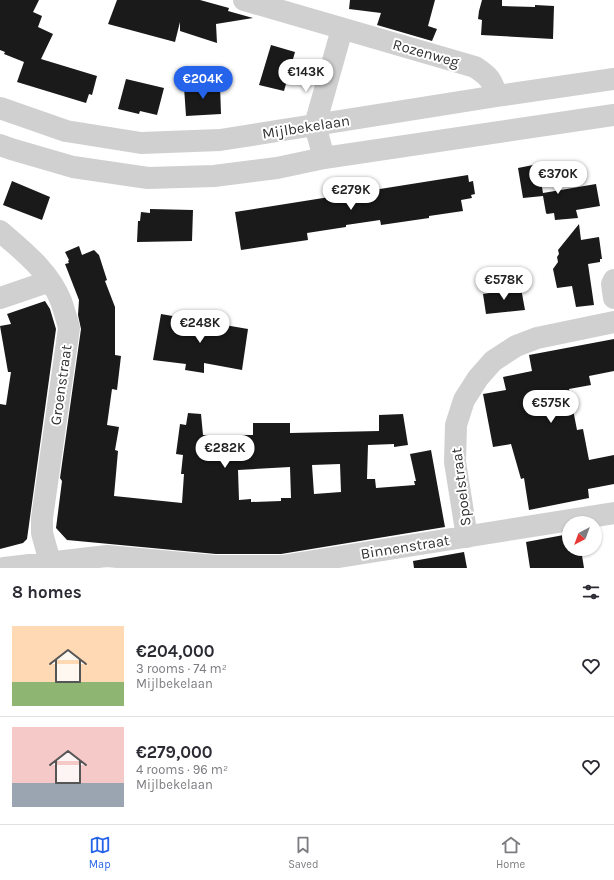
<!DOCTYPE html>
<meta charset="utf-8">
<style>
body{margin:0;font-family:Karla,sans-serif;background:#f2f2f3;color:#2b2b33;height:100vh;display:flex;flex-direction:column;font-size:15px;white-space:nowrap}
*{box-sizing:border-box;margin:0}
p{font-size:13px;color:#7c7c81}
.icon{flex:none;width:22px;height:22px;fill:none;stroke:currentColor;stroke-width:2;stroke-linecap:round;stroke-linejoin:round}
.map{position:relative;height:568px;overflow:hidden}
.sheet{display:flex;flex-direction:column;background:#fff;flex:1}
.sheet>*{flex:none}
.needle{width:26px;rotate:221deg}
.controls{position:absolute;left:562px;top:516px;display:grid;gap:8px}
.controls a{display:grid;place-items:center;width:40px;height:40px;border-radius:50%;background:#fff;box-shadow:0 1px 3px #0004;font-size:20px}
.price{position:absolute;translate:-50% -34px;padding:0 9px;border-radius:14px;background:#fff;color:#222;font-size:13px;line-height:26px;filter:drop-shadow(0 1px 2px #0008)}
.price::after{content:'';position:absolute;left:50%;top:24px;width:12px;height:9px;margin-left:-6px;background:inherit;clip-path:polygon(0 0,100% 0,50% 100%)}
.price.active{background:#2563eb;color:#fff}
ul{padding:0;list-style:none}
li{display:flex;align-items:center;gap:12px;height:100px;padding:0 12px}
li+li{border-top:1px solid #e1e1e2}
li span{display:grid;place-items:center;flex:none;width:112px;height:80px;border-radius:0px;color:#555}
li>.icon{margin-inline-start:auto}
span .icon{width:48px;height:48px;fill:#fffc;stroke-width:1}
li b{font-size:17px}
h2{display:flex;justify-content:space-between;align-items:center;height:48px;padding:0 12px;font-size:17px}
.tabs{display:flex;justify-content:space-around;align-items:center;height:56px;border-top:1px solid #e1e1e2;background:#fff;font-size:11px;color:#7c7c81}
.tabs a{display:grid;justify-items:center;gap:2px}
.tabs .active{color:#2563eb}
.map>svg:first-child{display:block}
.building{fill:#1a1a1a;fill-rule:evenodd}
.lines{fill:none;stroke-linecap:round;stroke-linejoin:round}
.minor{stroke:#d0d0d0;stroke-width:22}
.labels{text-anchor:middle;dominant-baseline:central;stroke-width:4;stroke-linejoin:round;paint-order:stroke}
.street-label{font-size:15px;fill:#333;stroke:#fff}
</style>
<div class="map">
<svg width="614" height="568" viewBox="0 0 614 568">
<rect width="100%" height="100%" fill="#fff"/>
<path class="building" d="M0 0H39L33 12 42 16 38 27 53 34 41 59 97 76 92 95 89 94 86 103 17 82 24 62 4 54 5 52 0 50Z
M117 0H200L229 8 228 11 253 18 216 24 217 43 180 31V22L175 42 108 24Z
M350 0H435L428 26 437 29 432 41 377 25 381 13 349 9Z
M482 0H502V6L535 7V5L554 6 553 39 481 35 482 20 478 19 479 11Z
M271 45 295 52 284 91 259 85Z
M126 79 164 88 157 115 140 111 139 114 118 109Z
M220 85 221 114 186 116 184 87Z
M538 164 543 193 596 184 600 206 576 210 578 218 555 220 554 213 547 214 546 213 543 196 523 198 518 168Z
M468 175 469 182 473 181 475 194 471 195 472 198 461 200 463 211 429 216V218L381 225 380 220 346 225V227L307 233 308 240 241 250 235 212Z
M12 181 50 197 42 220 3 205Z
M150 209 193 210 192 241 137 242 138 221H140L141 212 150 213Z
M579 224 581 240 599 237 602 259H600V262L588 264 594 305 576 307 572 286 557 288 553 269 558 262 557 257 559 254 558 250Z
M79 246 82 255 94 250 99 255 107 280 105 281 115 307V355L121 356 117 390 112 389 107 425 119 427 115 450 118 451 114 496 182 503 184 474H181L183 455 176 454 180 424 186 425 188 413 201 414 203 435H253V423H290V433L379 431V415L403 414 408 445 394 447V444L368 445 367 479H375L376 488 415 485 414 481H416L410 454 431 450 445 527 281 554H216L67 540 56 528 62 481 60 478 81 329 78 315 79 300 65 264 69 263 68 261 69 260 65 252ZM340 464 341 492 314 494 312 465ZM290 467 291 498H281V501L251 502V499L239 500 238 470Z
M521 288 525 310 486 314 483 294Z
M45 301 50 309 56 329 27 539 23 543 0 549V404L6 405 11 372H8L0 326 11 324 7 314Z
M161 314 248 329 242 370 204 363V373L185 370 186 364 153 360Z
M614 339V371L589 376 591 385 569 389 577 430 583 429 589 460 614 455V484L588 489 589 498 529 510 524 478 521 479 511 444 493 447 483 394 506 390 503 377 532 371 529 355Z
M569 534V549H581L584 568H530L526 542Z
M464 552 467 568H414L413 561Z"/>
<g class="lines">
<path class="minor" d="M244 0 475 67C490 77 491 79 497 96
M0 108 66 131 141 143 220 140 497 96 614 79
M0 145 11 149 73 167 148 178 214 176 277 168 324 158 614 115
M324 158 315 125 342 29
M0 231C23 251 49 271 61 301 64 310 67 319 69 328L42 518V533L50 562
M614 280 612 284 614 298
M0 298 50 281
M467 537 455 462 456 425 464 400 478 378 493 361 516 346 537 338 614 322
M4 568 107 556 215 566H282L614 513"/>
</g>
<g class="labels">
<g class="street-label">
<text transform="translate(426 53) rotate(16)">Rozenweg</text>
<text transform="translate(306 127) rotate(-9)">Mijlbekelaan</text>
<text transform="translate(61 385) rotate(-82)">Groenstraat</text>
<text transform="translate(461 487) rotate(-97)">Spoelstraat</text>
<text transform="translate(405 547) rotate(-9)">Binnenstraat</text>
</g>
</g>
</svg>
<div class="controls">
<a><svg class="needle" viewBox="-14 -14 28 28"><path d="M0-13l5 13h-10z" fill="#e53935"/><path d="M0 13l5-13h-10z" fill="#7c7c81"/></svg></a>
</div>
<b class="price" style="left:306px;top:93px">€143K</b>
<b class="price active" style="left:203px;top:100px">€204K</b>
<b class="price" style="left:558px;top:195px">€370K</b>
<b class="price" style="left:351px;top:211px">€279K</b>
<b class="price" style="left:504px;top:301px">€578K</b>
<b class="price" style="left:200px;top:344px">€248K</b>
<b class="price" style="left:551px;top:424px">€575K</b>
<b class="price" style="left:225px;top:469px">€282K</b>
</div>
<section class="sheet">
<h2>8 homes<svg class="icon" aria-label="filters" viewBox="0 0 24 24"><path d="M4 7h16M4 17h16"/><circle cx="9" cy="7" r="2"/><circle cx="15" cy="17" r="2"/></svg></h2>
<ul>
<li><span style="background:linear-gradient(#ffd9b3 70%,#8fb573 0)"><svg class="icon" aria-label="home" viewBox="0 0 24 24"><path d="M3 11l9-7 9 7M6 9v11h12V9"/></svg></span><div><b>€204,000</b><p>3 rooms · 74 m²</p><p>Mijlbekelaan</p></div><svg class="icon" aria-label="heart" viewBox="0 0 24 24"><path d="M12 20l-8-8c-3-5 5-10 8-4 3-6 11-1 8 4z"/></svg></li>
<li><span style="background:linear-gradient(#f6c9c9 70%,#9aa5b1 0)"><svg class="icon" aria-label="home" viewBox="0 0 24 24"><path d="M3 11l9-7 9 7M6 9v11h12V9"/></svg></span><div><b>€279,000</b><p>4 rooms · 96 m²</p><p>Mijlbekelaan</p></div><svg class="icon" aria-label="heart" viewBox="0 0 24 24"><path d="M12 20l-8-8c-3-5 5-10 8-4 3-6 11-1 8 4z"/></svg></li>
</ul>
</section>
<nav class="tabs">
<a class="active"><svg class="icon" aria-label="map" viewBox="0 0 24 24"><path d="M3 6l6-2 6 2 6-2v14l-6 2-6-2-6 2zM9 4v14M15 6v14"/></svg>Map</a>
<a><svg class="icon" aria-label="saved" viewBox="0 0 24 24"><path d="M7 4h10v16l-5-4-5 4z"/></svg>Saved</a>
<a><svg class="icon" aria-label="home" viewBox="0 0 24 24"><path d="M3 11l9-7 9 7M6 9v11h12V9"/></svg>Home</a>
</nav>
